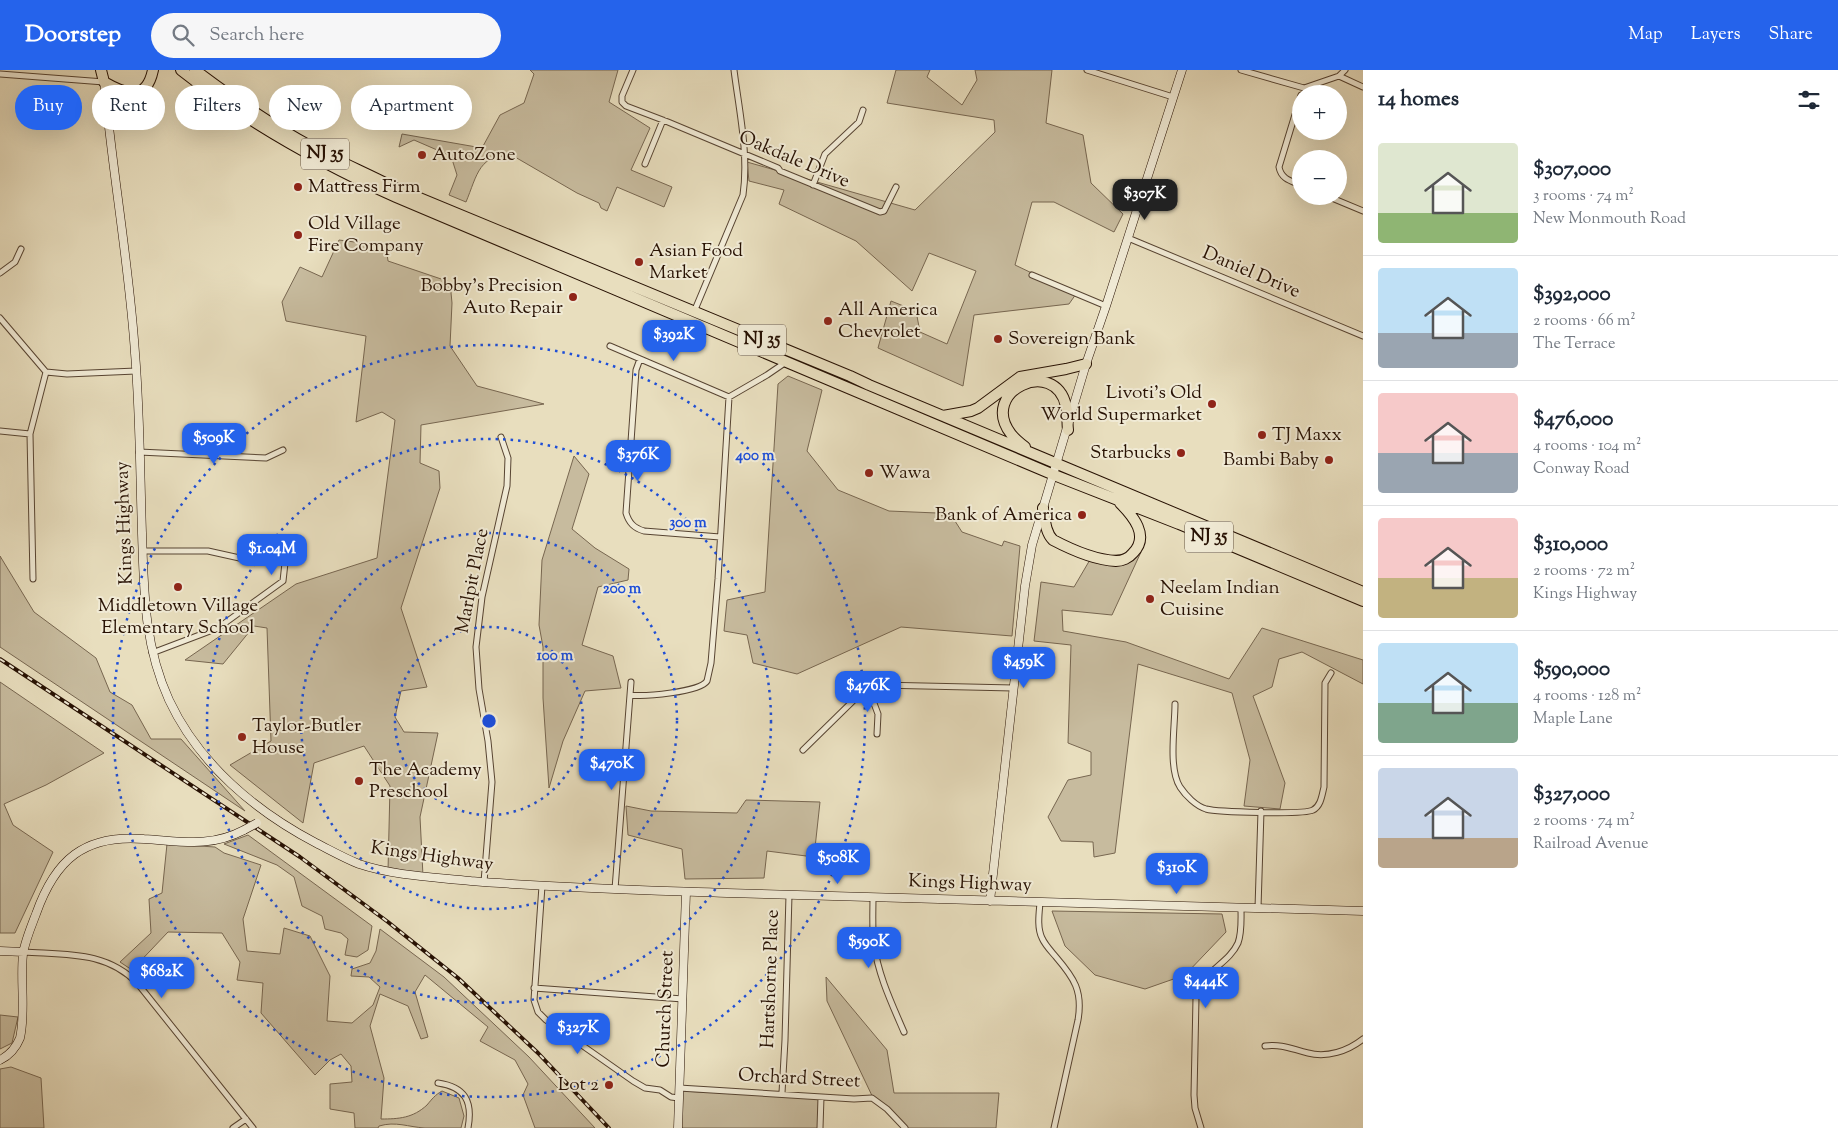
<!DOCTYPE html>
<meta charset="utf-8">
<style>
body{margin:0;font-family:"Sorts Mill Goudy",serif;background:#f6f6f7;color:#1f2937;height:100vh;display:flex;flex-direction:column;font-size:19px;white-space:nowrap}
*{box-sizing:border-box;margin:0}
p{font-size:16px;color:#747a83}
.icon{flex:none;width:28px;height:28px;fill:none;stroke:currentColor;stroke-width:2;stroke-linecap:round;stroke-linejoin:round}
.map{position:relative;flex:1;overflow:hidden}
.panel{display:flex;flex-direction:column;background:#fff;width:475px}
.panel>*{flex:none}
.top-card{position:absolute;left:15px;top:15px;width:475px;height:45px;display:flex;gap:10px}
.controls{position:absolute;left:1292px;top:15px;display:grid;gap:10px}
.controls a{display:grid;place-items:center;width:55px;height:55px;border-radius:50%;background:#fff;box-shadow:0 5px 20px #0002;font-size:25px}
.price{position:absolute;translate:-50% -42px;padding:0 11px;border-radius:10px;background:#2563eb;color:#fff;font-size:16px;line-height:32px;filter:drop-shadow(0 1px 2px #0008)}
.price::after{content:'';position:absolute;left:50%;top:30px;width:15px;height:11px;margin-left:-8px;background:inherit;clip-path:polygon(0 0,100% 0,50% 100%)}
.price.selected{background:#222;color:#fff}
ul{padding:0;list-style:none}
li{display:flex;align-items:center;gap:15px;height:125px;padding:0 15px}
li+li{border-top:1px solid #e0e1e3}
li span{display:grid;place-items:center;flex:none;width:140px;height:100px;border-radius:5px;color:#555}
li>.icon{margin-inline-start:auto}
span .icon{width:60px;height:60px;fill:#fffc;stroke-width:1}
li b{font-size:21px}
h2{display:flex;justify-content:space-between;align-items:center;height:60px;padding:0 15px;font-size:21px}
.tag{padding:0 18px;border-radius:22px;background:#fff;box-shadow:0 5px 20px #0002;font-size:18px;line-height:45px}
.tag.selected{background:#2563eb;color:#fff}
header{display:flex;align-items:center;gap:30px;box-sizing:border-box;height:70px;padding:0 25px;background:#2563eb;color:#fff}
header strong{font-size:24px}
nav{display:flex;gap:28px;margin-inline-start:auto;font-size:18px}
.search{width:350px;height:45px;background:#f6f6f7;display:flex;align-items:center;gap:12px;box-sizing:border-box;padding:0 18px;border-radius:28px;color:#747a83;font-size:19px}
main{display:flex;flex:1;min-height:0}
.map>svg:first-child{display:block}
.green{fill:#c7bb9e;stroke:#776650}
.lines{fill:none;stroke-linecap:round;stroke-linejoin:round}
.street-casing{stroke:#574432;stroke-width:7}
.secondary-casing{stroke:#271103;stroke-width:9}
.highway-casing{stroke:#271103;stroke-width:12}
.street{stroke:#f0ead5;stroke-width:5}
.secondary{stroke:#f0ead5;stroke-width:8}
.highway{stroke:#e8debe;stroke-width:10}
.rail-casing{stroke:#271103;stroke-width:4}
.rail{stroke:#f0ead5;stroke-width:2;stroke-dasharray:5.5;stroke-linecap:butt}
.secondary-bridge-casing{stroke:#271103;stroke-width:9;stroke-linecap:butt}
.secondary-bridge{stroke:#f0ead5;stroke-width:8}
.ring{fill:none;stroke:#1d4ed8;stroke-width:2.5;stroke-dasharray:2.5 5}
.poi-dot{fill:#8f2418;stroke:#f0ead5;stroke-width:2}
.labels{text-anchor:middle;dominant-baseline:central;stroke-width:4;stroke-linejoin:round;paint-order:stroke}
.shield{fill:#f0ead5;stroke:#635242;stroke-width:1}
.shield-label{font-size:18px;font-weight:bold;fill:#271103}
.poi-label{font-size:19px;fill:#271103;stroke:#f0ead5;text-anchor:start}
.street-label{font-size:19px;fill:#271103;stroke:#f0ead5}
.centre{fill:#1d4ed8;stroke:#f0ead5;stroke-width:2.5}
.ring-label{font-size:15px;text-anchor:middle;font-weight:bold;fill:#1d4ed8;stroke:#f0ead5;stroke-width:4;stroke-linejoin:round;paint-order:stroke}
</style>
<header>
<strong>Doorstep</strong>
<div class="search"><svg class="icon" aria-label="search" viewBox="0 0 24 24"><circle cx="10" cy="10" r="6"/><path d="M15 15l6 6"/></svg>Search here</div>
<nav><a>Map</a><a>Layers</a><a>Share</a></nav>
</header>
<main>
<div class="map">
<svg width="1363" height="1058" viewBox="0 0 1363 1058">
<rect width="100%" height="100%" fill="#e8debe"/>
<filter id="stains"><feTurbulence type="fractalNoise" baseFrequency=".004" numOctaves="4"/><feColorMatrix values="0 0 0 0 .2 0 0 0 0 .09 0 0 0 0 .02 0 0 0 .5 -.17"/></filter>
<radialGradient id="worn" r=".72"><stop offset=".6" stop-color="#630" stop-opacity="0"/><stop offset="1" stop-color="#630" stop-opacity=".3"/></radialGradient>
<path class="green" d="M530 0H618L609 32 650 58 631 100 672 117 664 137 617 117 607 141 601 138 599 133 577 123 515 87C479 81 477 106 466 132L449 125 457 105 451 86 414 70 399 77 402 64 482 78 500 45 524 33 534 4Z
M896 0H930L927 7 962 35 977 10 975 0H1052L1046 53 1083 65 1091 113 1123 144 1114 162 1054 132H1032L1015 195 1076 224 1069 234 974 245 963 316 878 278 891 231 916 241 920 262 947 274 976 201 929 183 912 221 856 171 779 134 784 120 749 111 747 92 915 140 995 62 994 50 887 33Z
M339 170 386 176 388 191 450 212 452 233 450 276 477 316 544 334 421 355 420 393 439 401 440 418 401 538 427 617 401 621 395 647 404 662 438 663 420 747 423 806 388 801 390 716 364 676 314 693 303 753 230 695 271 671 267 558 254 556 223 594 185 590 296 514 377 488 395 350 382 342 356 352 366 266 286 251 282 232 300 197 322 207Z
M788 306 822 320 807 381 838 420 889 441 937 443 955 451 962 462 1002 476 1004 471 1020 476 1012 566 901 557 797 604 753 593 747 565 724 561 727 530 765 522 778 314Z
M574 386 589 404 572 459 595 478 629 499 628 510 598 517 582 575 613 586 621 618 585 621 563 671 549 718 543 628V577L539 555 542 490Z
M1141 482 1112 545 1062 540 1063 561 1126 572 1229 609 1262 558 1363 590V614L1302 582 1279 589 1272 617 1253 626 1285 713 1280 739 1244 736 1250 690 1232 623 1138 594 1115 783 1094 787 1093 772 1061 771 1048 747 1068 710 1091 705V682L1068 673 1071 575 1034 571 1041 512 1074 517 1091 488Z
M0 486 34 542 96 588 110 622 132 635 151 669H181L245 741 0 577Z
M0 612 104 683 46 715 4 734 13 755 53 782 15 863H0Z
M746 730 820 732 814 787 767 781 764 808 685 809 682 779 628 765 626 736 651 741 737 743Z
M248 765 372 856 368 880 357 887 345 885 348 869 341 863 325 859 322 846 302 836 294 807 277 795 224 774Z
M167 774 215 777 224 783 261 795 243 849 247 881 280 884 284 858 310 866 330 906 327 951 352 953 373 935 380 917 369 907 351 906 352 899 370 893 376 881 380 859 444 907 529 987 595 1058H535L523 1025 528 1014 515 990 480 971 488 957 425 905 415 922 428 967 421 969 408 936 380 924 370 956 384 1008 381 1049C399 1049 413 1048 427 1035 432 1029 435 1025 442 1021L459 1028 464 1046 461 1058C449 1058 437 1058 425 1058 408 1057 396 1051 379 1056L378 1058H355L354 1043 330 1039V1014L352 1012 351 996 341 984 330 990 315 1005 261 943 263 913 237 910 240 892 222 863 168 862 132 900 120 892 151 863 149 829 162 823Z
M1052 841 1222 844 1226 862 1185 905 1145 919 1095 905 1065 876Z
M826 907 887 980 894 1023H999L996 1058H905L875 1032 827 931Z
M0 945 18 947 12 973 0 979Z
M11 997 41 1008 44 1058H0V999Z
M679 1021 819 1027 818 1058H679Z"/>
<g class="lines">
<defs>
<path id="street" d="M633 0 622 26V32L626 36 668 52 778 98 780 101 880 142 884 141 896 117
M1087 0 1173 27
M1241 0 1304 18 1339 6 1345 0
M0 4 104 12
M1339 6 1363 17
M1301 25 1279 97C1281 109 1291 111 1301 115
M645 94 663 50
M813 115 825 84 859 52 863 40
M1327 126 1363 141
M1128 168 1363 266
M0 203 15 192 21 179
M1032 205 1106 236
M694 242 743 125C749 84 739 40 734 0
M0 248 46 302 67 304 136 301
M610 276 729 327
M640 289 636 300 626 443C629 453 634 458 644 461L720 467
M729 327 767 305 786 292
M0 361 30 364
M139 382 266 388 283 380
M143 481H208L244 489 276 488 285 493 283 511 218 558 152 583
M33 509 30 364 46 302
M869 620 878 644 877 664
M630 625C644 627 700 622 707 611L711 593 718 509 729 327
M1175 634C1175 657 1168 698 1180 717 1186 726 1196 736 1206 739 1217 742 1304 745 1313 740 1321 736 1322 725 1324 717L1325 613 1331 603
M803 680 855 629 862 624 879 615 1013 618
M484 812 492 712 488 671 479 619 476 577 482 527 507 416 508 388 501 367
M542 816 534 930 538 942 546 950 633 1011 645 1018 660 1020 671 1027 679 1028
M615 819 631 612
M873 827C873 842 872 859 874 874 878 905 892 934 904 962
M1040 833C1039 844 1037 858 1042 868 1045 875 1051 881 1056 887 1074 908 1083 921 1078 950L1054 1058
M1258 838 1261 741
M24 882C66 885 107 881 138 914L253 1058
M534 918 683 929
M1265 976C1283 974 1291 979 1308 983 1327 988 1348 981 1363 969
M438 1013C465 1017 473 1031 468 1058
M679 1018 854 1029 872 1028 887 1039 905 1058
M782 1023 785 970 789 825
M233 1058 246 1049
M820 1058 821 1027
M1201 1058 1195 1038 1194 1025 1196 928C1201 901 1228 895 1238 873 1242 862 1241 849 1241 838"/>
<path id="secondary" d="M104 9C112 101 129 192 135 283 140 343 140 403 142 463 144 523 144 575 169 630 199 694 255 741 316 773 330 780 344 788 359 794 395 806 434 807 471 811 557 818 642 820 727 823 939 830 1151 837 1363 841
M990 831 1025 516 1032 475 1086 294 1106 236 1182 0
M0 881 24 882
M0 990C10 985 16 978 20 968 26 941 20 912 23 884 25 871 31 857 36 844 55 790 84 764 144 769 181 771 210 778 244 760
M678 1058 686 822"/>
<path id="highway" d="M101 0 104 12C125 24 146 33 153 0
M181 0C248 53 318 92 396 127L1054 405 1179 454 1363 531
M195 0C232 28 270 54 310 76 337 91 366 103 393 117L850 306 869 315 1363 522
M943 346 971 341 978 338 1020 307 1066 299 1086 294
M1025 377C1020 373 1015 369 1011 364 978 321 1055 286 1066 336 1068 344 1067 352 1068 360
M1043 438C1045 449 1045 462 1053 470 1072 480 1095 490 1116 491 1122 491 1129 488 1133 483 1150 466 1133 446 1120 433"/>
</defs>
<use href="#street" class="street-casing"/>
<use href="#secondary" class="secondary-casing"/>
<use href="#highway" class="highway-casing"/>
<use href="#street" class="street"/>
<use href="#secondary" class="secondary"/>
<use href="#highway" class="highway"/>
<defs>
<path id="rail" d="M0 589 300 787 388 852 458 908 538 983 609 1058"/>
</defs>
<use href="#rail" class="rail-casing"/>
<use href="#rail" class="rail"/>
<defs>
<path id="secondary-bridge" d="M244 760 257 753"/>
</defs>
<use href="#secondary-bridge" class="secondary-bridge-casing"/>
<use href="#secondary-bridge" class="secondary-bridge"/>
</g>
<g class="ring">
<circle cx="489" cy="651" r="94"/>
<circle cx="489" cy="651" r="188"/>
<circle cx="489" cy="651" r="282"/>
<circle cx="489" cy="651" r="376"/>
</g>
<g class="poi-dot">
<circle cx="422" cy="85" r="5"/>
<circle cx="298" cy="117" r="5"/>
<circle cx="298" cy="165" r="5"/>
<circle cx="639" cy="192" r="5"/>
<circle cx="573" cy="227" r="5"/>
<circle cx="828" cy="251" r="5"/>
<circle cx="998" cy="269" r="5"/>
<circle cx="1212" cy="334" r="5"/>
<circle cx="1262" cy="365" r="5"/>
<circle cx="1181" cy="383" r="5"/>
<circle cx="1329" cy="390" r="5"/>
<circle cx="869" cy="403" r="5"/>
<circle cx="1082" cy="445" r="5"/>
<circle cx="178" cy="517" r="5"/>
<circle cx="1150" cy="529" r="5"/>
<circle cx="242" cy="667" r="5"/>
<circle cx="359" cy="711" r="5"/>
<circle cx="609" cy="1015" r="5"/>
</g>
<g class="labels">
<g class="shield">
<rect x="301" y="68.5" width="48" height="31" rx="4"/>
<rect x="738" y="254.5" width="48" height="31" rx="4"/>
<rect x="1185" y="451.5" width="48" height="31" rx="4"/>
</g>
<g class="shield-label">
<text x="325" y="84">NJ 35</text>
<text x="762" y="270">NJ 35</text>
<text x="1209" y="467">NJ 35</text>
</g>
<g class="poi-label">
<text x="432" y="85">AutoZone</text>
<text x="308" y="117">Mattress Firm</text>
<text x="308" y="154">Old Village<tspan x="308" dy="22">Fire Company</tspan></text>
<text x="649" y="181">Asian Food<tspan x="649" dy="22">Market</tspan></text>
<text x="563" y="216" text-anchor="end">Bobby's Precision<tspan x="563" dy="22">Auto Repair</tspan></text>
<text x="838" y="240">All America<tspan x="838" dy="22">Chevrolet</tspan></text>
<text x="1008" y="269">Sovereign Bank</text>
<text x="1202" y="323" text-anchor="end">Livoti's Old<tspan x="1202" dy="22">World Supermarket</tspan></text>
<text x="1272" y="365">TJ Maxx</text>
<text x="1171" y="383" text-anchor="end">Starbucks</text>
<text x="1319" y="390" text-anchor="end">Bambi Baby</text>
<text x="879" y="403">Wawa</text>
<text x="1072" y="445" text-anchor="end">Bank of America</text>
<text x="1160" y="518">Neelam Indian<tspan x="1160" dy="22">Cuisine</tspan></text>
<text x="178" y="536" text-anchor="middle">Middletown Village<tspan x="178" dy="22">Elementary School</tspan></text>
<text x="252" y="656">Taylor-Butler<tspan x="252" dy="22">House</tspan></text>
<text x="369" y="700">The Academy<tspan x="369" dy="22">Preschool</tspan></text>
<text x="599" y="1015" text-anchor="end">Lot 2</text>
</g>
<g class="street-label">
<text transform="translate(794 90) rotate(23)">Oakdale Drive</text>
<text transform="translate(1251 203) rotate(23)">Daniel Drive</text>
<text transform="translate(125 453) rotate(-92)">Kings Highway</text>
<text transform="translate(473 511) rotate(-79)">Marlpit Place</text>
<text transform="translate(432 787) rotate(8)">Kings Highway</text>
<text transform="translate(970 814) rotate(2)">Kings Highway</text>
<text transform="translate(771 909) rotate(-88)">Hartshorne Place</text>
<text transform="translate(666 939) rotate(-88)">Church Street</text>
<text transform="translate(799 1009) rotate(3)">Orchard Street</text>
</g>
</g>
<circle cx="489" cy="651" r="8" class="centre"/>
<g class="ring-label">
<text x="755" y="390">400 m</text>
<text x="688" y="457">300 m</text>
<text x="622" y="523">200 m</text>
<text x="555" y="590">100 m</text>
</g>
<rect width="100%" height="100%" filter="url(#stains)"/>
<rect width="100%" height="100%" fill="url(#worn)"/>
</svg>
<div class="controls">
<a>+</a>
<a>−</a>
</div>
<b class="price selected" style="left:1145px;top:151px">$307K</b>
<b class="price" style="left:674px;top:292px">$392K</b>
<b class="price" style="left:214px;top:395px">$509K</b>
<b class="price" style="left:638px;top:412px">$376K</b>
<b class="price" style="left:272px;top:506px">$1.04M</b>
<b class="price" style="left:1024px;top:619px">$459K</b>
<b class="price" style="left:868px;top:643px">$476K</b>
<b class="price" style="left:612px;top:721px">$470K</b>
<b class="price" style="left:838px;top:815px">$508K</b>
<b class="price" style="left:1177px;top:825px">$310K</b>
<b class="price" style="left:869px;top:899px">$590K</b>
<b class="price" style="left:162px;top:929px">$682K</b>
<b class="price" style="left:1206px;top:939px">$444K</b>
<b class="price" style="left:578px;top:985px">$327K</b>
<div class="top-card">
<a class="tag selected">Buy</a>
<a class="tag">Rent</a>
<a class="tag">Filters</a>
<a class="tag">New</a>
<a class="tag">Apartment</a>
</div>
</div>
<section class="panel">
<h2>14 homes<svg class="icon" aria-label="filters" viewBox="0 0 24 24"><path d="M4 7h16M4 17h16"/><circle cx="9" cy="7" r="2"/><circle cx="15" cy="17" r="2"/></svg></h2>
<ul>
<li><span style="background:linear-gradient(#dfe7d0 70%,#8fb573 0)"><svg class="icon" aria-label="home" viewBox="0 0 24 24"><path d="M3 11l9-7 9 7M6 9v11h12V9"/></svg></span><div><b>$307,000</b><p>3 rooms · 74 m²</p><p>New Monmouth Road</p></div></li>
<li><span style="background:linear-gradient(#bfe0f5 65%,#9aa5b1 0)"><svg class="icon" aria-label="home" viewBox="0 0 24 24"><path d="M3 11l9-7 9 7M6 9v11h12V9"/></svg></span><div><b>$392,000</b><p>2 rooms · 66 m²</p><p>The Terrace</p></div></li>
<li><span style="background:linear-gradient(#f6c9c9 60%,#9aa5b1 0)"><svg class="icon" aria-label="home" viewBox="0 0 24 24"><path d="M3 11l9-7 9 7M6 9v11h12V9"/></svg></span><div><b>$476,000</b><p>4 rooms · 104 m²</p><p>Conway Road</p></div></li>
<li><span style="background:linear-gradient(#f6c9c9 60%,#c2b280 0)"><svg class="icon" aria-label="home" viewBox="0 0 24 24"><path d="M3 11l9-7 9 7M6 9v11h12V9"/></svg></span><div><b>$310,000</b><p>2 rooms · 72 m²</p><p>Kings Highway</p></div></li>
<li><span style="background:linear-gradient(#bfe0f5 60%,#7fa58c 0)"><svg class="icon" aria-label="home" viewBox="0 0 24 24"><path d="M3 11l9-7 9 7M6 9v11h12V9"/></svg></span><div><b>$590,000</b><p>4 rooms · 128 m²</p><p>Maple Lane</p></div></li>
<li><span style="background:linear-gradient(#c9d6e8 70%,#b9a48a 0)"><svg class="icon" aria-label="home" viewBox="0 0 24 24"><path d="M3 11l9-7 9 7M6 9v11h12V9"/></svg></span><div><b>$327,000</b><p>2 rooms · 74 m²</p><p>Railroad Avenue</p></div></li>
</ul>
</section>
</main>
